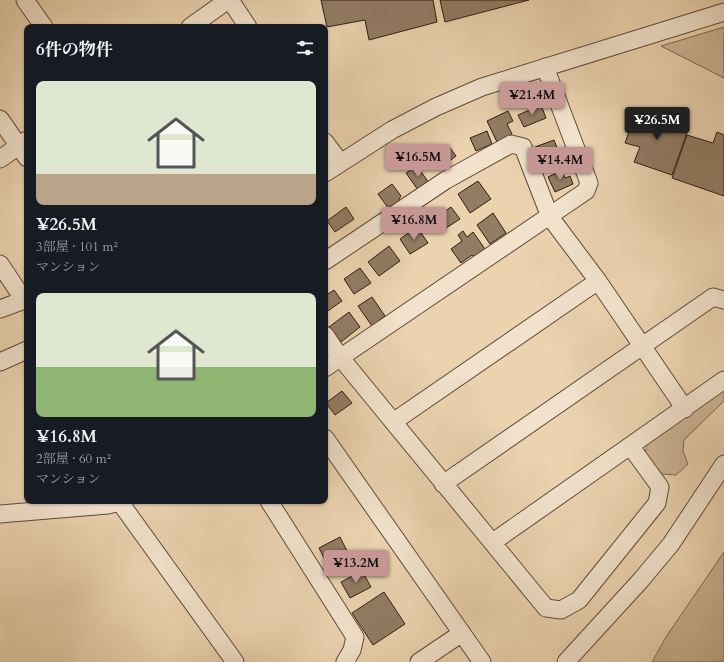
<!DOCTYPE html>
<html lang="ja">
<meta charset="utf-8">
<style>
body{margin:0;font-family:Cardo,"Noto Serif JP",serif;background:#20242c;color:#f1f3f6;height:100vh;display:flex;flex-direction:column;font-size:15px;white-space:nowrap}
*{box-sizing:border-box;margin:0}
p{font-size:13px;color:#9ea1a6}
.icon{flex:none;width:22px;height:22px;fill:none;stroke:currentColor;stroke-width:2;stroke-linecap:round;stroke-linejoin:round}
.map{position:relative;flex:1;overflow:hidden}
.panel{position:absolute;left:24px;top:24px;width:304px;height:480px;display:flex;flex-direction:column;background:#171b24;border-radius:8px;box-shadow:0 1px 3px #0004}
.panel>*{flex:none}
.price{position:absolute;translate:-50% -34px;padding:0 9px;border-radius:4px;background:#c59692;color:#111;font-size:13px;line-height:26px;filter:drop-shadow(0 1px 2px #0008)}
.price::after{content:'';position:absolute;left:50%;top:24px;width:12px;height:9px;margin-left:-6px;background:inherit;clip-path:polygon(0 0,100% 0,50% 100%)}
.price.current{background:#222;color:#fff}
ul{padding:0;list-style:none}
li{display:grid;align-content:center;gap:8px;height:212px;padding:0 12px}
li span{display:grid;place-items:center;height:124px;border-radius:8px;color:#555}
li>.icon{margin-inline-start:auto}
span .icon{width:72px;height:72px;fill:#fffc;stroke-width:1}
li b{font-size:17px}
h2{display:flex;justify-content:space-between;align-items:center;height:48px;padding:0 12px;font-size:17px}
.map>svg:first-child{display:block}
.green{fill:#ccb495;stroke:#7f6854}
.building{fill:#927c64;stroke:#321d12}
.lines{fill:none;stroke-linecap:round;stroke-linejoin:round}
.minor-casing{stroke:#604a3a;stroke-width:19}
.minor{stroke:#f2e2cc;stroke-width:17}
</style>
<div class="map">
<svg width="724" height="662" viewBox="0 0 724 662">
<rect width="100%" height="100%" fill="#ebd3b0"/>
<filter id="stains"><feTurbulence type="fractalNoise" baseFrequency=".005" numOctaves="4"/><feColorMatrix values="0 0 0 0 .2 0 0 0 0 .09 0 0 0 0 .02 0 0 0 .5 -.17"/></filter>
<radialGradient id="worn" r=".72"><stop offset=".6" stop-color="#630" stop-opacity="0"/><stop offset="1" stop-color="#630" stop-opacity=".3"/></radialGradient>
<path class="green" d="M724 27V78L661 46Z
M724 388V401L684 440 683 451 688 464 676 475 662 474 645 454 647 443Z
M724 552V662H652L666 637Z"/>
<path class="building" d="M321 0H433L437 22 369 40 365 20 327 27Z
M440 0H529L445 22Z
M541 105 546 118 524 127 518 115Z
M637 109 689 127 672 175 634 162 640 147 625 143Z
M508 111 513 121 507 124 512 134 497 142 487 121Z
M487 131 492 144 476 151 470 138Z
M717 132 724 135V196L672 178 687 135 713 143Z
M554 140 559 153 540 160 535 147Z
M448 145 456 156 440 168 432 157Z
M417 166 429 183 418 190 406 173Z
M562 171 565 178 570 176 573 184 555 192 548 177Z
M478 181 491 199 470 213 458 194Z
M392 184 401 196 399 199 400 202 389 209 378 194Z
M346 207 354 219 335 232 327 221Z
M451 207 460 219 443 230 433 217 439 212 441 214Z
M493 213 506 233 490 244 477 225Z
M417 227 428 243 410 254 400 239Z
M463 231 467 237 473 232 485 249 474 257 472 255 461 263 451 249 462 241 458 235Z
M389 246 400 261 379 276 368 262Z
M360 268 371 283 354 294 344 279Z
M334 290 342 301 325 313V296Z
M372 297 385 316 372 326 358 306Z
M349 312 360 327 341 342 329 327Z
M342 391 352 403 335 415 326 403Z
M340 537 347 551 326 562 319 548Z
M362 571 371 587 350 598 341 582Z
M384 592 405 624 373 645 352 613Z"/>
<g class="lines">
<defs>
<path id="minor" d="M25 0 44 27
M230 0 248 27
M190 27 228 0
M0 119 27 158
M325 142 340 162
M0 159 27 140
M325 173 392 130 436 107 482 87 724 12
M325 261 446 180 511 144 523 147 550 217 598 281 685 409
M0 264 24 300
M0 309 27 299
M325 335 340 357 546 608 561 610 579 600 657 503 660 487 631 447
M0 362 27 350
M325 368 586 191 589 183 545 67
M393 422 598 281
M325 438 482 662
M443 484 713 297 724 300
M119 501 235 662
M269 501 355 637 352 650 345 662
M0 514 108 505 125 501
M493 542 724 380
M419 662 462 633
M566 662 641 580 671 544 724 464"/>
</defs>
<use href="#minor" class="minor-casing"/>
<use href="#minor" class="minor"/>
</g>
<rect width="100%" height="100%" filter="url(#stains)"/>
<rect width="100%" height="100%" fill="url(#worn)"/>
</svg>
<b class="price" style="left:532px;top:116px">¥21.4M</b>
<b class="price current" style="left:657px;top:141px">¥26.5M</b>
<b class="price" style="left:418px;top:178px">¥16.5M</b>
<b class="price" style="left:560px;top:181px">¥14.4M</b>
<b class="price" style="left:414px;top:241px">¥16.8M</b>
<b class="price" style="left:356px;top:584px">¥13.2M</b>
<section class="panel">
<h2>6件の物件<svg class="icon" aria-label="filters" viewBox="0 0 24 24"><path d="M4 7h16M4 17h16"/><circle cx="9" cy="7" r="2"/><circle cx="15" cy="17" r="2"/></svg></h2>
<ul>
<li><span style="background:linear-gradient(#dfe7d0 75%,#b9a48a 0)"><svg class="icon" aria-label="home" viewBox="0 0 24 24"><path d="M3 11l9-7 9 7M6 9v11h12V9"/></svg></span><div><b>¥26.5M</b><p>3部屋 · 101 m²</p><p>マンション</p></div></li>
<li><span style="background:linear-gradient(#dfe7d0 60%,#8fb573 0)"><svg class="icon" aria-label="home" viewBox="0 0 24 24"><path d="M3 11l9-7 9 7M6 9v11h12V9"/></svg></span><div><b>¥16.8M</b><p>2部屋 · 60 m²</p><p>マンション</p></div></li>
</ul>
</section>
</div>
